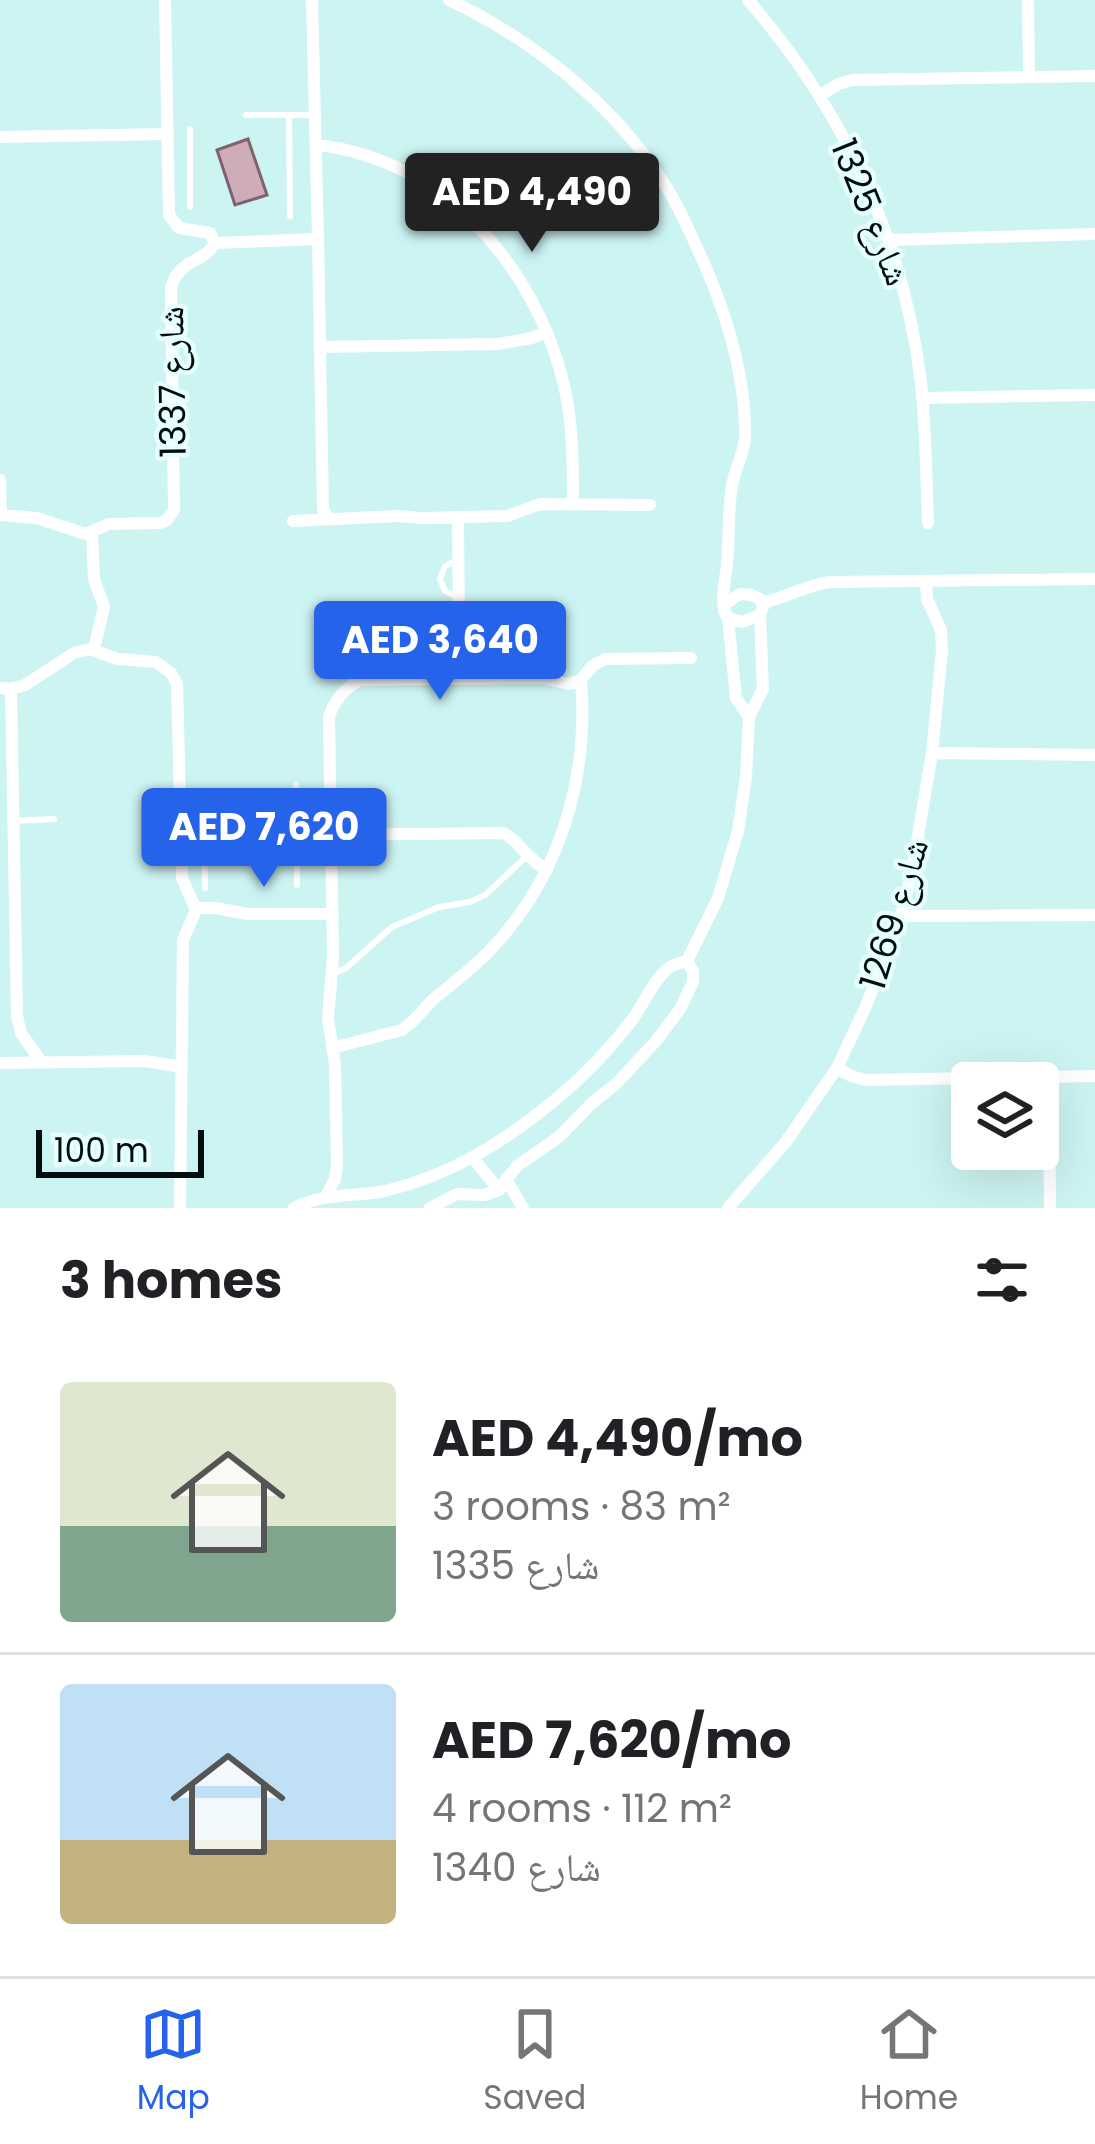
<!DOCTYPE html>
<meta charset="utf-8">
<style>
body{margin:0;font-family:Poppins,"Noto Naskh Arabic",sans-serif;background:#f2f2f2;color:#202124;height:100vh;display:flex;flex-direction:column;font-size:45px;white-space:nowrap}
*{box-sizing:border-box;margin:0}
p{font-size:39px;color:#757577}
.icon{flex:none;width:66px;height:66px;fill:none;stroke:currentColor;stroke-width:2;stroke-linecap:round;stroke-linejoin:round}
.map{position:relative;height:1208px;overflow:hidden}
.panel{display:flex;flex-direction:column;background:#fff;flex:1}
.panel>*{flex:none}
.fabs{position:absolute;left:951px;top:1062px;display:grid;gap:24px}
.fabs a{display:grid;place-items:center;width:108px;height:108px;border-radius:12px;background:#fff;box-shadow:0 12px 48px #0002;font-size:60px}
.scale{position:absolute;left:36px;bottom:30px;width:168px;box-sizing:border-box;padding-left:12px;border:6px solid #020e0e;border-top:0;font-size:33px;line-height:42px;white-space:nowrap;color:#020e0e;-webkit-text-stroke:9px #e6fefd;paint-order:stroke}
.price{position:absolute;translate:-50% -102px;padding:0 27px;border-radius:12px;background:#2563eb;color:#fff;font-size:39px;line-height:78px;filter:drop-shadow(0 3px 6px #0008)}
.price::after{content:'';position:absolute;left:50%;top:72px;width:36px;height:27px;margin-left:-18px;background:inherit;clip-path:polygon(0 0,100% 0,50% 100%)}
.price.current{background:#222;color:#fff}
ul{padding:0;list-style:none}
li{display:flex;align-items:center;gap:36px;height:300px;padding:0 60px}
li+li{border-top:3px solid #e0e0e0}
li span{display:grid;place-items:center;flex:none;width:336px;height:240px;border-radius:12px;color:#555}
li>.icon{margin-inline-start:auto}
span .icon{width:144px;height:144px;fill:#fffc;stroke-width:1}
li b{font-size:51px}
h2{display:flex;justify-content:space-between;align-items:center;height:144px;padding:0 60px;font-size:51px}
.tab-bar{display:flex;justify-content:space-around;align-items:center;height:168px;border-top:3px solid #e0e0e0;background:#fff;font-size:33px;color:#757577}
.tab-bar a{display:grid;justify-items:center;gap:6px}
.tab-bar .current{color:#2563eb}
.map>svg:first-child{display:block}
.building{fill:#ceacb8;stroke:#80626c;stroke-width:3}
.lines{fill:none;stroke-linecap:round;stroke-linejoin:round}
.service{stroke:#fff;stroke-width:6}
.minor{stroke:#fff;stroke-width:12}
.labels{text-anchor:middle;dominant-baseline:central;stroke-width:9;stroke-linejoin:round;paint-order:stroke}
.street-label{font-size:36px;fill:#020e0e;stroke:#e6fefd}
</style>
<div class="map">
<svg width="1095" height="1208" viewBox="0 0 1095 1208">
<rect width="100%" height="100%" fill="#ccf4f3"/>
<path class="building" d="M248 139 267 195 235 205 217 150Z"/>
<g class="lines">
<path class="service" d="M246 115H314
M289 115 290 216
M190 129V207
M457 560 445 566 440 579 445 591 458 597
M466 659 502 658 522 675
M296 785 297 885
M204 816 205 888
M14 821 54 819
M297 836H328
M182 854H205
M334 973 346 968 392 927 439 907 470 902 485 895 526 857"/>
<path class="minor" d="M449 0C532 39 611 102 662 180 680 208 693 239 707 270 729 322 746 380 745 437 744 454 736 466 733 481 727 507 730 536 727 563 726 579 721 591 724 608
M748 0C843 109 904 240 921 383 926 429 926 476 928 523
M1028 0 1029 77
M820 96 838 84 853 80 1095 76
M0 137 168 134
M316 145C441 157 536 267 564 385 573 424 573 464 573 504
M318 239 323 510 330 519
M890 240 1095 234
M215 243 318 239 312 0
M320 347 498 344 532 338 547 332
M922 398 1095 395
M0 480 1 515
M0 515 37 518 86 534 109 524 160 523 167 520 174 510 171 288C179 258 203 264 215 243L210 233 179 228 169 215 165 0
M458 517 459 638 470 679
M293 521 398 516 421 518 508 516 540 504 650 505
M92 533 94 579 104 607 94 649
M740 594 752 595 760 599 763 607 760 615 742 622 728 618 724 611 725 604Z
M762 603C786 598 806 585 830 582L1095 579
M728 618 736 698 749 717
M0 688 11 689 25 685 74 653 90 649 117 659 156 662 171 673 177 684 182 878 196 910 183 940 180 1208
M11 689 17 1016 21 1033 42 1063
M932 753 1095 755
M331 835 503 833C518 839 526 859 547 870
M196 908H216L247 914H333
M901 916 1095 915
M332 1048 402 1030C416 1021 423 1008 436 997 455 981 475 967 492 948 560 876 589 778 581 680
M0 1063 145 1061 182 1067
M837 1068 851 1076 866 1080 1095 1076
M1049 1077 1050 1208
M473 1158 499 1190
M506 1179 523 1208
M325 1198 335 1179 337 1164 335 1064 328 1019 333 957 329 717C334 701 345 688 360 680L542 678 569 684 581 680 592 666 605 659 691 658
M294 1208C321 1193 355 1197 385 1191 450 1176 504 1142 555 1100 584 1076 610 1049 632 1020 644 1004 654 978 670 967 676 963 680 963 687 961L718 898 738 831 746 777 749 717 763 689 760 615
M430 1208 457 1194 484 1195 499 1190 517 1166 559 1137 592 1103 616 1084 656 1041 680 1009 693 982V971L687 961
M728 1208 785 1143 837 1068 866 1006 901 916 912 871 932 753 942 651 941 630 927 599 926 581"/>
</g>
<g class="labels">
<g class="street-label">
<text transform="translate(871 212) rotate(68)">شارع 1325</text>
<text transform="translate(172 382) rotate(-91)">شارع 1337</text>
<text transform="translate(894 914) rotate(-73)">شارع 1269</text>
</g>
</g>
</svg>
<div class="fabs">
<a><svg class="icon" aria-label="layers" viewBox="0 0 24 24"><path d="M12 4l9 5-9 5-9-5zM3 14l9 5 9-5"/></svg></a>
</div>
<div class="scale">100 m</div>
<b class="price current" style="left:532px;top:255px">AED 4,490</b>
<b class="price" style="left:440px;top:703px">AED 3,640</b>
<b class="price" style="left:264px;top:890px">AED 7,620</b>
</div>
<section class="panel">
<h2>3 homes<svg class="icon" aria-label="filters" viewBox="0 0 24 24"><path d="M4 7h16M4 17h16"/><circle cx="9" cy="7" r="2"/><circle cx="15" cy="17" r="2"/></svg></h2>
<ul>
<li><span style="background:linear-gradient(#dfe7d0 60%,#7fa58c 0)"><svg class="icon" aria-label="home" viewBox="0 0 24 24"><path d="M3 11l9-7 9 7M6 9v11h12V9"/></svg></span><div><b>AED 4,490/mo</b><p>3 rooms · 83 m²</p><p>شارع 1335</p></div></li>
<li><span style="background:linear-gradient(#bfe0f5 65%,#c2b280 0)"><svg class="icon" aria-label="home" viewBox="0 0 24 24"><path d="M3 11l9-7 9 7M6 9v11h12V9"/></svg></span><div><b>AED 7,620/mo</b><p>4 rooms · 112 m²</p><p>شارع 1340</p></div></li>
</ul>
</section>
<nav class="tab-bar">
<a class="current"><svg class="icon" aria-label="map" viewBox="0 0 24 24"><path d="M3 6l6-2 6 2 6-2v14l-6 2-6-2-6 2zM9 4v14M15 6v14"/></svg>Map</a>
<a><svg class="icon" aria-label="saved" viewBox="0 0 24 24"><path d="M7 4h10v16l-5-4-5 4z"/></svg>Saved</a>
<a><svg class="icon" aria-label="home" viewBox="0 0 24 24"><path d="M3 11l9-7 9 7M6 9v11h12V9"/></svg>Home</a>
</nav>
